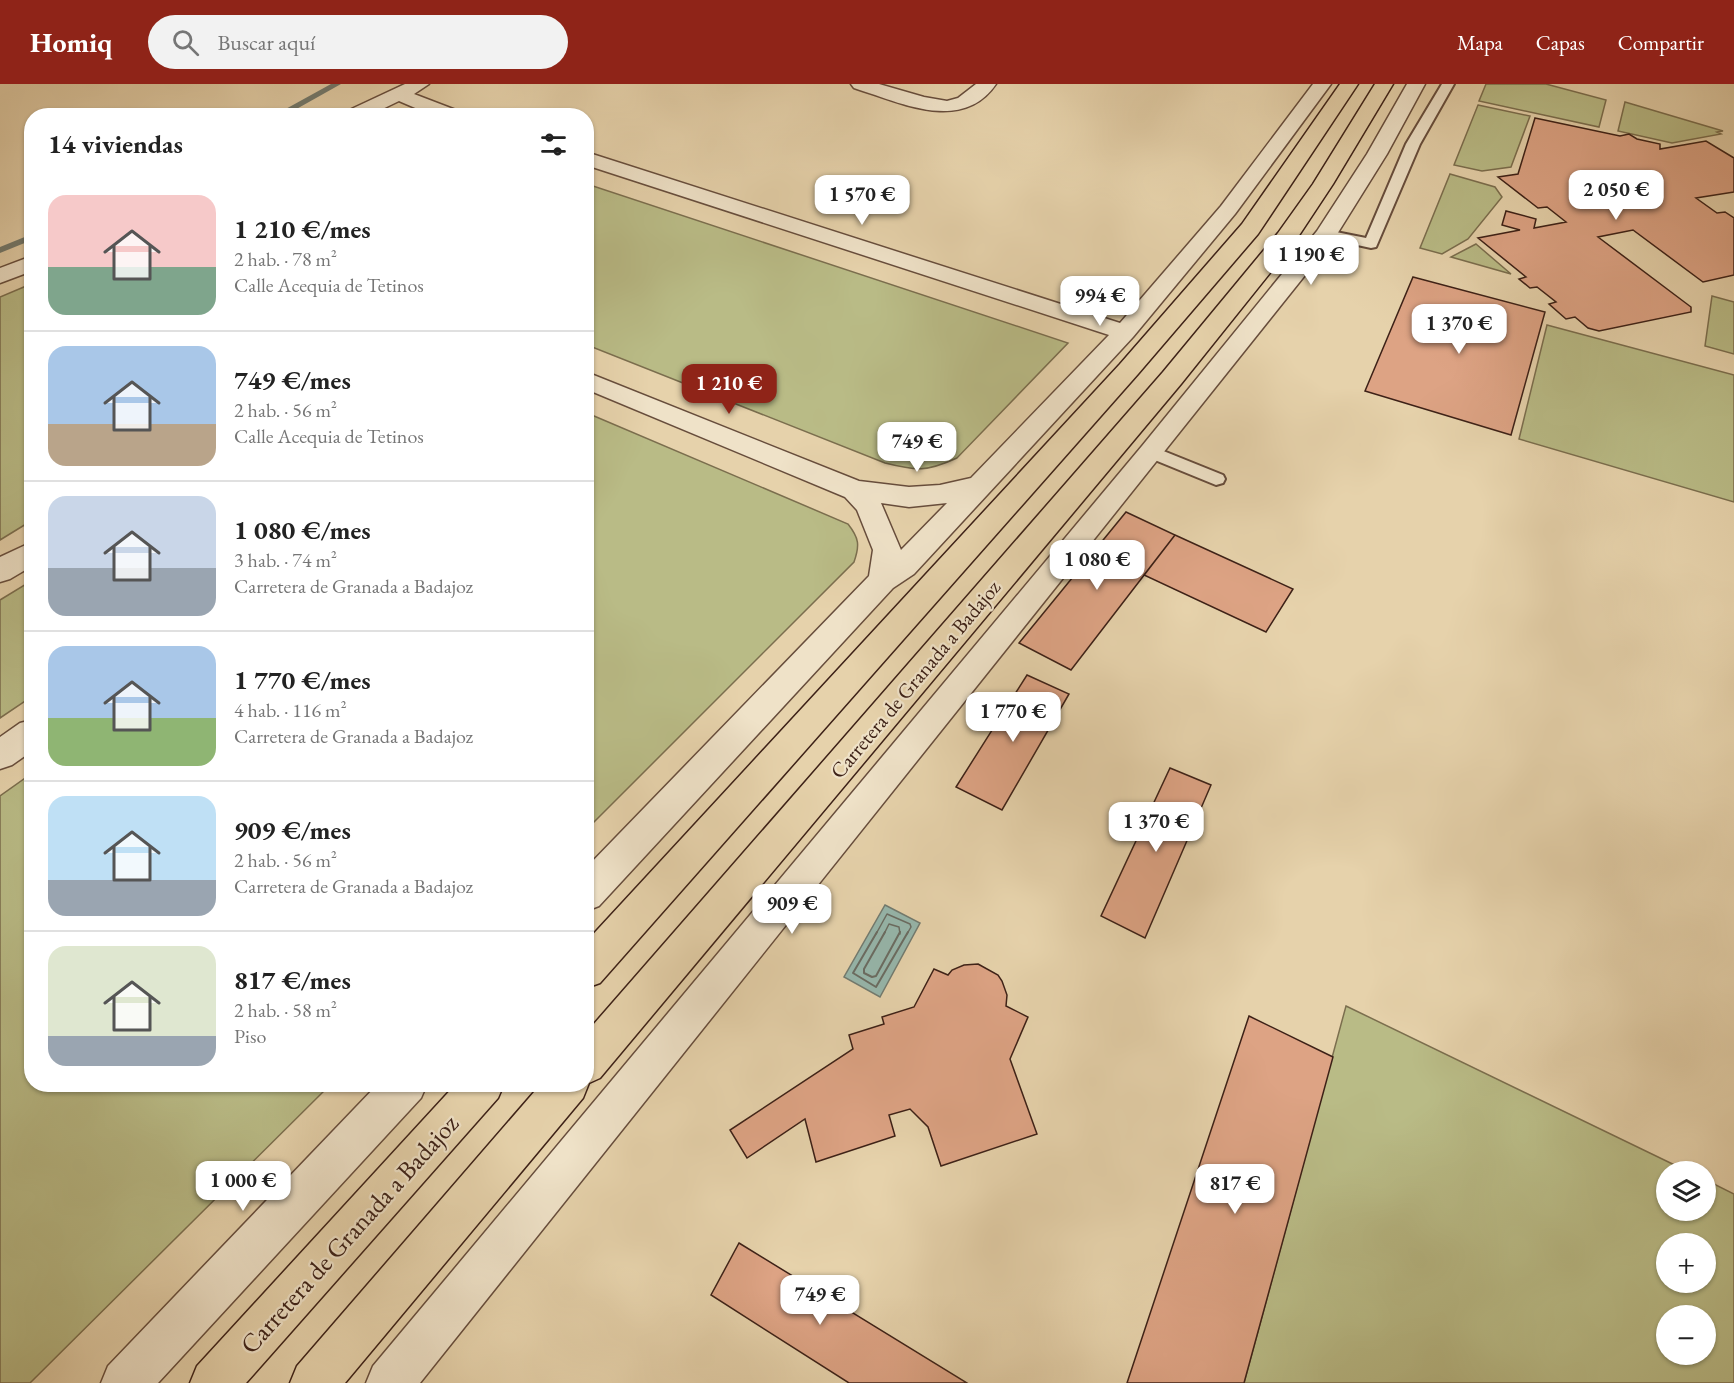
<!DOCTYPE html>
<html lang="es">
<meta charset="utf-8">
<style>
body{margin:0;font-family:"EB Garamond",serif;background:#f2f2f2;color:#222;height:100vh;display:flex;flex-direction:column;font-size:22px;white-space:nowrap}
*{box-sizing:border-box;margin:0}
p{font-size:20px;color:#767676}
.icon{flex:none;width:33px;height:33px;fill:none;stroke:currentColor;stroke-width:2;stroke-linecap:round;stroke-linejoin:round}
.map{position:relative;flex:1;overflow:hidden}
.drawer{position:absolute;left:24px;top:24px;width:570px;height:984px;display:flex;flex-direction:column;background:#fff;border-radius:24px;box-shadow:0 2px 4px #0004}
.drawer>*{flex:none}
.tools{position:absolute;left:1656px;top:1077px;display:grid;gap:12px}
.tools a{display:grid;place-items:center;width:60px;height:60px;border-radius:50%;background:#fff;box-shadow:0 2px 4px #0004;font-size:30px}
.price{position:absolute;translate:-50% -51px;padding:0 14px;border-radius:12px;background:#fff;color:#222;font-size:20px;line-height:39px;filter:drop-shadow(0 2px 3px #0008)}
.price::after{content:'';position:absolute;left:50%;top:36px;width:18px;height:14px;margin-left:-9px;background:inherit;clip-path:polygon(0 0,100% 0,50% 100%)}
.price.on{background:#8f2418;color:#fff}
ul{padding:0;list-style:none}
li{display:flex;align-items:center;gap:18px;height:150px;padding:0 24px}
li+li{border-top:2px solid #e0e0e0}
li span{display:grid;place-items:center;flex:none;width:168px;height:120px;border-radius:18px;color:#555}
li>.icon{margin-inline-start:auto}
span .icon{width:72px;height:72px;fill:#fffc;stroke-width:1}
li b{font-size:26px}
h2{display:flex;justify-content:space-between;align-items:center;height:72px;padding:0 24px;font-size:26px}
header{display:flex;align-items:center;gap:36px;box-sizing:border-box;height:84px;padding:0 30px;background:#8f2418;color:#fff}
header strong{font-size:28px}
nav{display:flex;gap:33px;margin-inline-start:auto;font-size:21px}
.search{width:420px;height:54px;background:#f2f2f2;display:flex;align-items:center;gap:15px;box-sizing:border-box;padding:0 21px;border-radius:33px;color:#767676;font-size:22px}
.map>svg:first-child{display:block}
.green{fill:#b9bb86;stroke:#7b6e4e;stroke-width:1.5;fill-rule:evenodd}
.water{fill:#96b7ac;stroke:#727b70;stroke-width:1.5}
.lines{fill:none;stroke-linecap:round;stroke-linejoin:round}
.shore-far1{stroke:#6a6c62;stroke-width:1.5}
.shore{stroke:#6a6c62;stroke-width:2}
.stream{fill:#727b70;fill-rule:evenodd}
.building{fill:#dda384;stroke:#3d2117;stroke-width:1.5}
.service-casing{stroke:#674d3c;stroke-width:4}
.minor-casing{stroke:#674d3c;stroke-width:3}
.trunk-casing{stroke:#3d2117;stroke-width:3}
.service{fill:#efe2c8;fill-rule:evenodd}
.minor{fill:#efe2c8;fill-rule:evenodd}
.trunk{fill:#e6d2ab;fill-rule:evenodd}
.labels{text-anchor:middle;dominant-baseline:central;stroke-width:4.5;stroke-linejoin:round;paint-order:stroke}
.street-label{font-size:21px;fill:#3d2117;stroke:#efe2c8}
.near-street-label{font-size:26px;fill:#3d2117;stroke:#efe2c8}
</style>
<header>
<strong>Homiq</strong>
<div class="search"><svg class="icon" aria-label="search" viewBox="0 0 24 24"><circle cx="10" cy="10" r="6"/><path d="M15 15l6 6"/></svg>Buscar aquí</div>
<nav><a>Mapa</a><a>Capas</a><a>Compartir</a></nav>
</header>
<div class="map">
<svg width="1734" height="1299" viewBox="0 0 1734 1299">
<rect width="100%" height="100%" fill="#e6d2ab"/>
<filter id="stains"><feTurbulence type="fractalNoise" baseFrequency=".00333" numOctaves="4"/><feColorMatrix values="0 0 0 0 .2 0 0 0 0 .09 0 0 0 0 .02 0 0 0 .5 -.17"/></filter>
<radialGradient id="worn" r=".72"><stop offset=".6" stop-color="#630" stop-opacity="0"/><stop offset="1" stop-color="#630" stop-opacity=".3"/></radialGradient>
<path class="green" d="M1486 0H1546L1606 16 1599 43 1479 17Z
M1625 18 1723 47 1717 48 1721 50 1672 59 1618 47Z
M1478 21 1530 32 1511 83 1482 87 1454 81Z
M1450 90 1495 103 1502 113 1468 155 1442 170 1420 164Z
M586 100H587L1068 259 957 374C926 388 917 387 885 379L587 261Z
M1476 160 1511 190 1451 173Z
M31 200V437L0 456V213Z
M1712 212 1734 218V270L1705 262Z
M1547 241 1734 291V418L1519 355Z
M587 329 848 440C859 454 860 461 854 478L587 745Z
M31 497V613L0 634V516Z
M31 690 32 1000 330 1001 30 1299H0V712Z
M1346 922 1687 1087 1666 1088V1126H1706V1096L1734 1110V1299H1244ZM1666 1160H1706V1198H1666ZM1666 1232H1706V1270H1666Z"/>
<path class="water" d="M885 821 920 839 880 913 844 893Z"/>
<g class="lines">
<path class="shore-far1" d="M876 850 887 830 910 840 911 843 907 850
M884 850 889 840 899 843 900 850"/>
<path class="shore" d="M877 848 853 889 876 903 908 848
M885 848 864 885V889L872 893 876 892 900 848"/>
<path class="stream" d="M331 0H341L284 32H273Z
M32 150V156L0 169V163Z"/>
</g>
<path class="building" d="M1535 34 1620 52 1629 50 1637 55 1660 60V65L1706 57 1734 74V108L1696 114 1717 129 1725 128 1734 134V191L1703 198 1633 146 1598 153 1691 223V228L1599 247 1588 244 1575 233 1566 235 1549 220 1556 218 1537 203 1530 204 1519 195 1526 193 1478 154 1520 146 1502 141 1506 127 1536 135 1534 144 1566 138 1547 123 1538 124 1498 93 1518 90Z
M1413 193 1545 228 1511 351 1365 307Z
M1126 428 1175 451 1071 586 1019 559Z
M1175 451 1293 505 1266 548 1144 491Z
M1027 591 1069 610 1002 726 956 703Z
M1170 684 1211 701 1145 854 1101 832Z
M978 880 998 891 1002 897 1007 911 1006 922 1028 933 1010 975 1037 1050 941 1082 928 1043 910 1025 889 1031 895 1052 816 1078 805 1035 747 1074 730 1046 853 965 849 951 884 940 882 933 914 923 934 885 948 891 952 886 964 881Z
M1249 932 1333 973 1244 1299H1127Z
M739 1159 967 1299H849L711 1211Z"/>
<g class="lines">
<defs>
<path id="service" d="M1442 0H1454L1420 60 1376 163 1371 164 1321 153 1319 150 1321 147 1326 146 1366 154 1406 60Z
M1151 362 1223 391 1225 395 1223 399 1216 401 1145 372 1142 368 1145 364Z"/>
<path id="minor" d="M405 0H429L414 10 461 28 463 32H434L399 17 368 32H343L345 28Z
M851 0H879L924 13 947 17 958 14 976 0H996C962 50 899 18 854 4Z
M1313 0H1331L1235 130 1133 253 914 490 893 504 599 822 586 827V784L869 492 873 466 857 426 845 413 586 305V288L859 397 909 403 940 401 971 394 1109 251 586 81V68L1120 239 1221 122ZM881 419 909 423 947 419 901 466Z
M1407 0H1425L1387 70 1334 155 420 1299H366L373 1282 1142 362 1317 147 1367 70Z
M32 172V187L0 199V184Z
M32 458V482L10 495 0 498V473Z
M32 636V667L12 681 0 685V653L20 639Z
M378 1000H427L421 1014 158 1299H101L108 1282Z"/>
<path id="trunk" d="M1340 0H1358L1258 150 1138 290 600 899 586 904V858L1120 280 1242 140Z
M1375 0H1393L1333 100 1294 159 1181 300 600 994 589 999 583 1014 345 1299H290L297 1282 541 1000H586V949L1163 288 1278 149 1313 100Z
M456 1000H504L498 1014 246 1299H190L197 1282Z"/>
</defs>
<use href="#service" class="service-casing"/>
<use href="#minor" class="minor-casing"/>
<use href="#trunk" class="trunk-casing"/>
<use href="#service" class="service"/>
<use href="#minor" class="minor"/>
<use href="#trunk" class="trunk"/>
</g>
<g class="labels">
<g class="street-label">
<text transform="translate(915 595) rotate(-50)">Carretera de Granada a Badajoz</text>
</g>
<g class="near-street-label">
<text transform="translate(349 1150) rotate(-48)">Carretera de Granada a Badajoz</text>
</g>
</g>
<rect width="100%" height="100%" filter="url(#stains)"/>
<rect width="100%" height="100%" fill="url(#worn)"/>
</svg>
<div class="tools">
<a><svg class="icon" aria-label="layers" viewBox="0 0 24 24"><path d="M12 4l9 5-9 5-9-5zM3 14l9 5 9-5"/></svg></a>
<a>+</a>
<a>−</a>
</div>
<b class="price" style="left:1616px;top:137px">2 050 €</b>
<b class="price" style="left:862px;top:142px">1 570 €</b>
<b class="price" style="left:1311px;top:202px">1 190 €</b>
<b class="price" style="left:1100px;top:243px">994 €</b>
<b class="price" style="left:1459px;top:271px">1 370 €</b>
<b class="price on" style="left:729px;top:331px">1 210 €</b>
<b class="price" style="left:917px;top:389px">749 €</b>
<b class="price" style="left:1097px;top:507px">1 080 €</b>
<b class="price" style="left:1013px;top:659px">1 770 €</b>
<b class="price" style="left:1156px;top:769px">1 370 €</b>
<b class="price" style="left:792px;top:851px">909 €</b>
<b class="price" style="left:243px;top:1128px">1 000 €</b>
<b class="price" style="left:1235px;top:1131px">817 €</b>
<b class="price" style="left:820px;top:1242px">749 €</b>
<section class="drawer">
<h2>14 viviendas<svg class="icon" aria-label="filters" viewBox="0 0 24 24"><path d="M4 7h16M4 17h16"/><circle cx="9" cy="7" r="2"/><circle cx="15" cy="17" r="2"/></svg></h2>
<ul>
<li><span style="background:linear-gradient(#f6c9c9 60%,#7fa58c 0)"><svg class="icon" aria-label="home" viewBox="0 0 24 24"><path d="M3 11l9-7 9 7M6 9v11h12V9"/></svg></span><div><b>1 210 €/mes</b><p>2 hab. · 78 m²</p><p>Calle Acequia de Tetinos</p></div></li>
<li><span style="background:linear-gradient(#a9c7e8 65%,#b9a48a 0)"><svg class="icon" aria-label="home" viewBox="0 0 24 24"><path d="M3 11l9-7 9 7M6 9v11h12V9"/></svg></span><div><b>749 €/mes</b><p>2 hab. · 56 m²</p><p>Calle Acequia de Tetinos</p></div></li>
<li><span style="background:linear-gradient(#c9d6e8 60%,#9aa5b1 0)"><svg class="icon" aria-label="home" viewBox="0 0 24 24"><path d="M3 11l9-7 9 7M6 9v11h12V9"/></svg></span><div><b>1 080 €/mes</b><p>3 hab. · 74 m²</p><p>Carretera de Granada a Badajoz</p></div></li>
<li><span style="background:linear-gradient(#a9c7e8 60%,#8fb573 0)"><svg class="icon" aria-label="home" viewBox="0 0 24 24"><path d="M3 11l9-7 9 7M6 9v11h12V9"/></svg></span><div><b>1 770 €/mes</b><p>4 hab. · 116 m²</p><p>Carretera de Granada a Badajoz</p></div></li>
<li><span style="background:linear-gradient(#bfe0f5 70%,#9aa5b1 0)"><svg class="icon" aria-label="home" viewBox="0 0 24 24"><path d="M3 11l9-7 9 7M6 9v11h12V9"/></svg></span><div><b>909 €/mes</b><p>2 hab. · 56 m²</p><p>Carretera de Granada a Badajoz</p></div></li>
<li><span style="background:linear-gradient(#dfe7d0 75%,#9aa5b1 0)"><svg class="icon" aria-label="home" viewBox="0 0 24 24"><path d="M3 11l9-7 9 7M6 9v11h12V9"/></svg></span><div><b>817 €/mes</b><p>2 hab. · 58 m²</p><p>Piso</p></div></li>
</ul>
</section>
</div>
